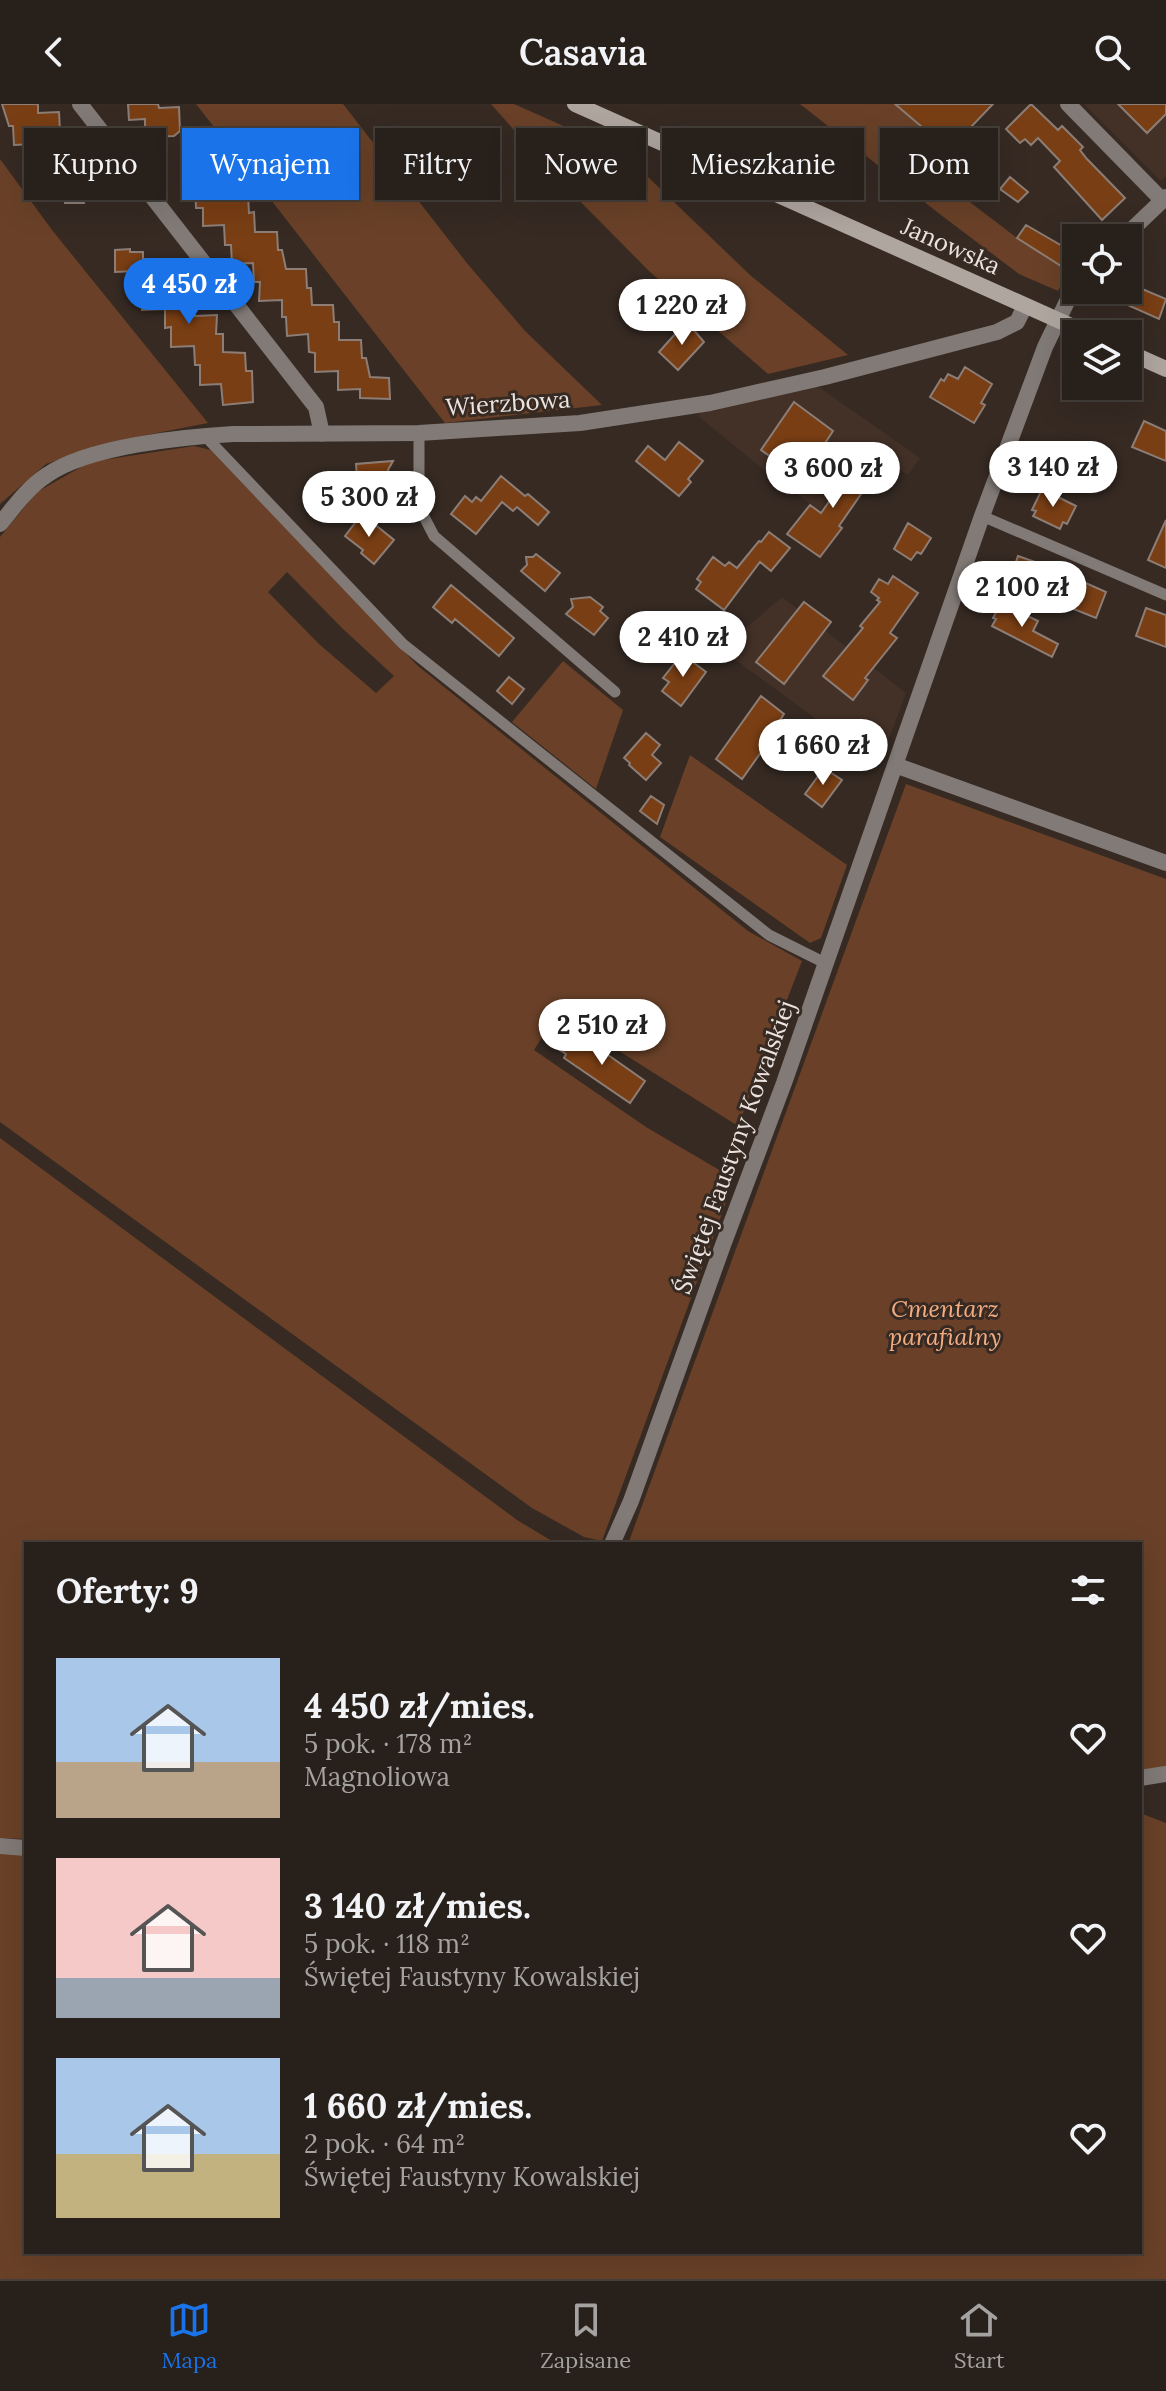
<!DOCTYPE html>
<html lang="pl">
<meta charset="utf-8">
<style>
body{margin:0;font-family:Lora,serif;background:#342d27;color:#f1f3f6;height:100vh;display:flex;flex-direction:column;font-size:30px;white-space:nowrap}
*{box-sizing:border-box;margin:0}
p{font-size:26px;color:#a5a3a2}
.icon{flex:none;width:44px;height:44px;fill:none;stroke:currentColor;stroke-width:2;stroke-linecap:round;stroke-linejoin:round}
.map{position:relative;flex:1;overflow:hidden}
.details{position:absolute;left:24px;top:1438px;width:1118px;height:712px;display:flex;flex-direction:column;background:#28201a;border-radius:0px;box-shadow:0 8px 32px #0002,0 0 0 2px #443e39}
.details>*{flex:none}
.banner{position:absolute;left:24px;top:24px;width:1118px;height:72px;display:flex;gap:16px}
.fabs{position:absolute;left:1062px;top:120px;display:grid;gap:16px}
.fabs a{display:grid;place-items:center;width:80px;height:80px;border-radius:0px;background:#28201a;box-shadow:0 8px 32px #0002,0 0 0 2px #443e39;font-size:40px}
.price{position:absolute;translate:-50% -68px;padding:0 18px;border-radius:28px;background:#fff;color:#222;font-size:26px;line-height:52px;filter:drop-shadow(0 2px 4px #0008)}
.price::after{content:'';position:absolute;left:50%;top:48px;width:24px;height:18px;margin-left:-12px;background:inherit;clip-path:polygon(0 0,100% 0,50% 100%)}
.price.on{background:#1a73e8;color:#fff}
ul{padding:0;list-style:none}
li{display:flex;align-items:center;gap:24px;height:200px;padding:0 32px}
li span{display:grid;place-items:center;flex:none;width:224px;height:160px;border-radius:0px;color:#555}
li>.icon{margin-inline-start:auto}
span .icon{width:96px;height:96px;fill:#fffc;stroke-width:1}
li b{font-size:34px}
h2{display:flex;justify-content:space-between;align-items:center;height:96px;padding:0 32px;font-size:34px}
.pill{padding:0 28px;border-radius:0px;background:#28201a;box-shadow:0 8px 32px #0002,0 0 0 2px #443e39;font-size:28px;line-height:72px}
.pill.on{background:#1a73e8;color:#fff}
header{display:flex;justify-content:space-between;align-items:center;height:104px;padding:0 32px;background:#28201a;font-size:36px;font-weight:600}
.dock{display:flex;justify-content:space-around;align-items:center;height:112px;border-top:2px solid #443e39;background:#28201a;font-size:22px;color:#a5a3a2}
.dock a{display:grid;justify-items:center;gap:4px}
.dock .on{color:#1a73e8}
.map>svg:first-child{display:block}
.built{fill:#433127}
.green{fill:#6a4128;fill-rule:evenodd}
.building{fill:#793e14;stroke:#8c7e76;stroke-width:2}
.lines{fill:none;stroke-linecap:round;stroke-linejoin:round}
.lane{stroke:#817a77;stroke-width:11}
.street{stroke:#817a77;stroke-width:16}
.secondary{stroke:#b0a6a0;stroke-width:16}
.labels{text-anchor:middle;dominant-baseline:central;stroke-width:6;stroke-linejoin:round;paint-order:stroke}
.street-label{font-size:24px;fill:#ebe3df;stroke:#362a23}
.park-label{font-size:24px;font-style:italic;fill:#f3ab80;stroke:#362a23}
</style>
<header><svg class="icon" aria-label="back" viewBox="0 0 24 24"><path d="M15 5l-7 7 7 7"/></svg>Casavia<svg class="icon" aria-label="search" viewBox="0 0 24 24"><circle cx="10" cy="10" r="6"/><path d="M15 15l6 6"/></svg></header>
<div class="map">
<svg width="1166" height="2175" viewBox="0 0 1166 2175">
<rect width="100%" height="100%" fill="#362a23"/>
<path class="built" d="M1084 0H1166V72L1161 77Z
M816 281 920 354 908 371 866 342 820 407 770 371 698 312 702 306Z
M782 493 906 589 879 661 726 549 746 524Z"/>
<path class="green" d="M196 0H343L466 158 525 227 602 301 445 319Z
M491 0H514L622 48 750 171 848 251 768 270 650 168 553 70Z
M800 0H895L930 29 916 57 1017 134 1068 167 1058 187 1019 170 941 111Z
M0 55 52 126 208 319 116 337 46 360 0 400Z
M194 342 211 346 418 562 748 827 802 857 738 1022 608 940 561 904 534 946 646 1023 733 1074 724 1104 602 1437 584 1433 532 1404 0 1018V433L37 388 90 358ZM287 468 342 524 394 572 376 589 319 540 268 488Z
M563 557 623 606 596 685 512 618Z
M690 651 847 761 821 834 810 839 660 733Z
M906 680 1166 775V1663L1140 1667V1440H628Z
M0 1034 517 1416 557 1440H26V1735L0 1734Z
M1140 1709 1166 1719V2175H0V1749L26 1751V2148H1140Z"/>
<path class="building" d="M2 0H38V9L59 8 60 27H66L67 46H88L89 65 95 64 96 95 83 96 84 99H65V78H43L42 59H37L36 40 14 41 13 22H9Z
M128 0H158L159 4 179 3 180 27 174 32 145 33V15L129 16Z
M895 0H993L949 46Z
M1031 0 1058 26 1062 22 1083 43 1080 46 1087 55 1125 94 1102 116 1054 63 1060 57 1038 34 1031 41 1025 35 1020 39 1006 25Z
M1118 0H1166V10L1147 29Z
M208 72H226V91H248L249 109 254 108 255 128H277L278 146H282L286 165H306L307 184H311L312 201H333L334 218H339V236H361L362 254H366L370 273 389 274 390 295 360 294V285L338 286V267L315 268V249L309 248 308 230 287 232 286 213H282V196L259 197 260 178H254L253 159 232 160 231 141H225L224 121 203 122V104H196L195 75H208Z
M1010 73 1028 88 1018 98 1000 85Z
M1026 121 1076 150V168L1072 169 1017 134Z
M130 145V148H143V155H165L166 174 187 173 189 192H194L195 212 217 211 216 230H223V248L245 249 246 267H252L253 298 223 301 221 280 200 281V261H195L194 242 171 243V223L165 224V205L142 206V186H137L136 167 115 168V146Z
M1128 179 1166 195 1159 215 1094 186H1128Z
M684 220 693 225 704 238 678 266 659 248Z
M965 263 992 280 981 299 985 301 974 319 930 293 941 275 944 277 948 270 958 275Z
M794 298 833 327 802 374 761 346Z
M1144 317 1166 327V357L1132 343Z
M679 338 703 357 688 375 691 378 679 392 636 357 648 342 665 356Z
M861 352 879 364 839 422 842 424 820 453 787 430 810 401 821 409Z
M393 357 388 366 389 371 385 372V381L381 382V388H358L356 360Z
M501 372 525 392 528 390 549 408 538 421 517 403 513 407 502 398 476 430 451 410 465 392 472 398 476 393 481 397Z
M1042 385 1076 402 1067 420 1063 418 1060 425 1033 412 1036 407 1032 406Z
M362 410 394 436 374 460 361 449 363 446 345 432Z
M1166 416V464L1148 456Z
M908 419 931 434 921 450 917 448 911 456 894 445Z
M769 428 790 444 771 467 760 458 724 506 696 485 701 478 697 475 713 453 725 462 729 458 737 464 759 437 761 438Z
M536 450 560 469 545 487 521 467 527 461 526 453H533Z
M1018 452 1052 464 1106 488 1096 514 1071 504 1073 499 1044 487 1043 490 1012 478 1013 476 1010 475Z
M893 472 918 489 890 529 897 534 865 574 868 576 853 596 823 572 863 524 860 522 880 498 877 496 879 494 871 488 879 475 888 480Z
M451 481 514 534 499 552 455 515 452 519 433 503Z
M590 493 603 503 600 507 608 514 594 531 566 510 573 503 571 495Z
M804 498 831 518 784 580 756 558Z
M1001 499 1038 517 1033 527 1058 540 1052 553 992 522 996 515 993 514Z
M1146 504 1166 511V543L1136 532Z
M682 550 706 568 681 602 662 587 669 578 663 574Z
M509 573 524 585 512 600 497 587Z
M761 592 784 610 777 621 779 623 742 675 716 655Z
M646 629 660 641 652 651 661 659 646 676 629 661 630 659 624 654Z
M824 664 842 676 822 703 805 690Z
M651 692 664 701 657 720 640 707Z
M574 927 645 977 630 999 564 954 566 950 560 946 564 941V936L568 935Z"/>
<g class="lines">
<path class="lane" d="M419 329V403L434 432 615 588
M205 332 403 540 769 831 827 860
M982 412 1166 491"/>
<path class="street" d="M80 0 316 303 322 330
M1068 0 1163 97
M1123 134 1166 93
M0 420C14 403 28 383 47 371 89 342 182 333 233 330L419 329 580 319 710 299 825 273 997 228 1017 218 1025 202
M895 661 1166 759
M612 1440 631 1397 723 1141 784 979 982 412 1045 243 1076 179
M1140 1674 1166 1670
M0 1742 26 1744"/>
<path class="secondary" d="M575 0 1089 230
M1128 248 1166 265"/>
</g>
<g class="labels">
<g class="street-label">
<text transform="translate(951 142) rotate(24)">Janowska</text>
<text transform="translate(508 299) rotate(-4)">Wierzbowa</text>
<text transform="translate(734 1043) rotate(-70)">Świętej Faustyny Kowalskiej</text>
</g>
<g class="park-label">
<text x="945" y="1204">Cmentarz<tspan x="945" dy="28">parafialny</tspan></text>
</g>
</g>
</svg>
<div class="fabs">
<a><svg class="icon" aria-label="locate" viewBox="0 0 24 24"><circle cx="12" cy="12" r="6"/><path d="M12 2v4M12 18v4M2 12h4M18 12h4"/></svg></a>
<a><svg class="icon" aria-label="layers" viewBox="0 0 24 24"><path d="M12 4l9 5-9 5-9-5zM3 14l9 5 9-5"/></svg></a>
</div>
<b class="price on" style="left:189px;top:222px">4 450 zł</b>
<b class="price" style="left:682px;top:243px">1 220 zł</b>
<b class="price" style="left:1053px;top:405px">3 140 zł</b>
<b class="price" style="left:833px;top:406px">3 600 zł</b>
<b class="price" style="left:369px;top:435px">5 300 zł</b>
<b class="price" style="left:1022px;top:525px">2 100 zł</b>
<b class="price" style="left:683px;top:575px">2 410 zł</b>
<b class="price" style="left:823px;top:683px">1 660 zł</b>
<b class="price" style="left:602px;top:963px">2 510 zł</b>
<div class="banner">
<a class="pill">Kupno</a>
<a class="pill on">Wynajem</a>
<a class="pill">Filtry</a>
<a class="pill">Nowe</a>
<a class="pill">Mieszkanie</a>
<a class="pill">Dom</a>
</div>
<section class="details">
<h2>Oferty: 9<svg class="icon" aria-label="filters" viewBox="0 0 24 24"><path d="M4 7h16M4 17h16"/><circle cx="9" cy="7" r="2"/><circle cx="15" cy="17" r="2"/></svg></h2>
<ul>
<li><span style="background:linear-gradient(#a9c7e8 65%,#b9a48a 0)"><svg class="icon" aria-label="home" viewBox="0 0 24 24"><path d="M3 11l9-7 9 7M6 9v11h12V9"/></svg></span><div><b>4 450 zł/mies.</b><p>5 pok. · 178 m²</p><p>Magnoliowa</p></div><svg class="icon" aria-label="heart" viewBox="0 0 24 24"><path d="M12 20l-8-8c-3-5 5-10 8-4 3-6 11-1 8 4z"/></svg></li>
<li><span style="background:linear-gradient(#f6c9c9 75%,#9aa5b1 0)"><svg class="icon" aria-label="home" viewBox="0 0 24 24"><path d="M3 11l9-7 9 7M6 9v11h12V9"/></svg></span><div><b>3 140 zł/mies.</b><p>5 pok. · 118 m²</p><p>Świętej Faustyny Kowalskiej</p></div><svg class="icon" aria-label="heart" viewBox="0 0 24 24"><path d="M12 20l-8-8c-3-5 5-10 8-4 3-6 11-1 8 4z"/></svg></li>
<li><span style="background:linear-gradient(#a9c7e8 60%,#c2b280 0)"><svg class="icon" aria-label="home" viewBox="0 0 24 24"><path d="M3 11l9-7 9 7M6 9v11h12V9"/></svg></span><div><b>1 660 zł/mies.</b><p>2 pok. · 64 m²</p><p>Świętej Faustyny Kowalskiej</p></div><svg class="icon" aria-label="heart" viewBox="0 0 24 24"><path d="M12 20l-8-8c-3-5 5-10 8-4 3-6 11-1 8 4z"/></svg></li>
</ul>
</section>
</div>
<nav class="dock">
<a class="on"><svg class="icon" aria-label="map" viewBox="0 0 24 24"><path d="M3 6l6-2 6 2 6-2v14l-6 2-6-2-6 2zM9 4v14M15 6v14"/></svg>Mapa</a>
<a><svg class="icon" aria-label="saved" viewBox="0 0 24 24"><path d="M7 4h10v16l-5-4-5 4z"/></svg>Zapisane</a>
<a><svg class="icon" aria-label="home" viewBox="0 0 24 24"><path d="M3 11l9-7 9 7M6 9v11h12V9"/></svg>Start</a>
</nav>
